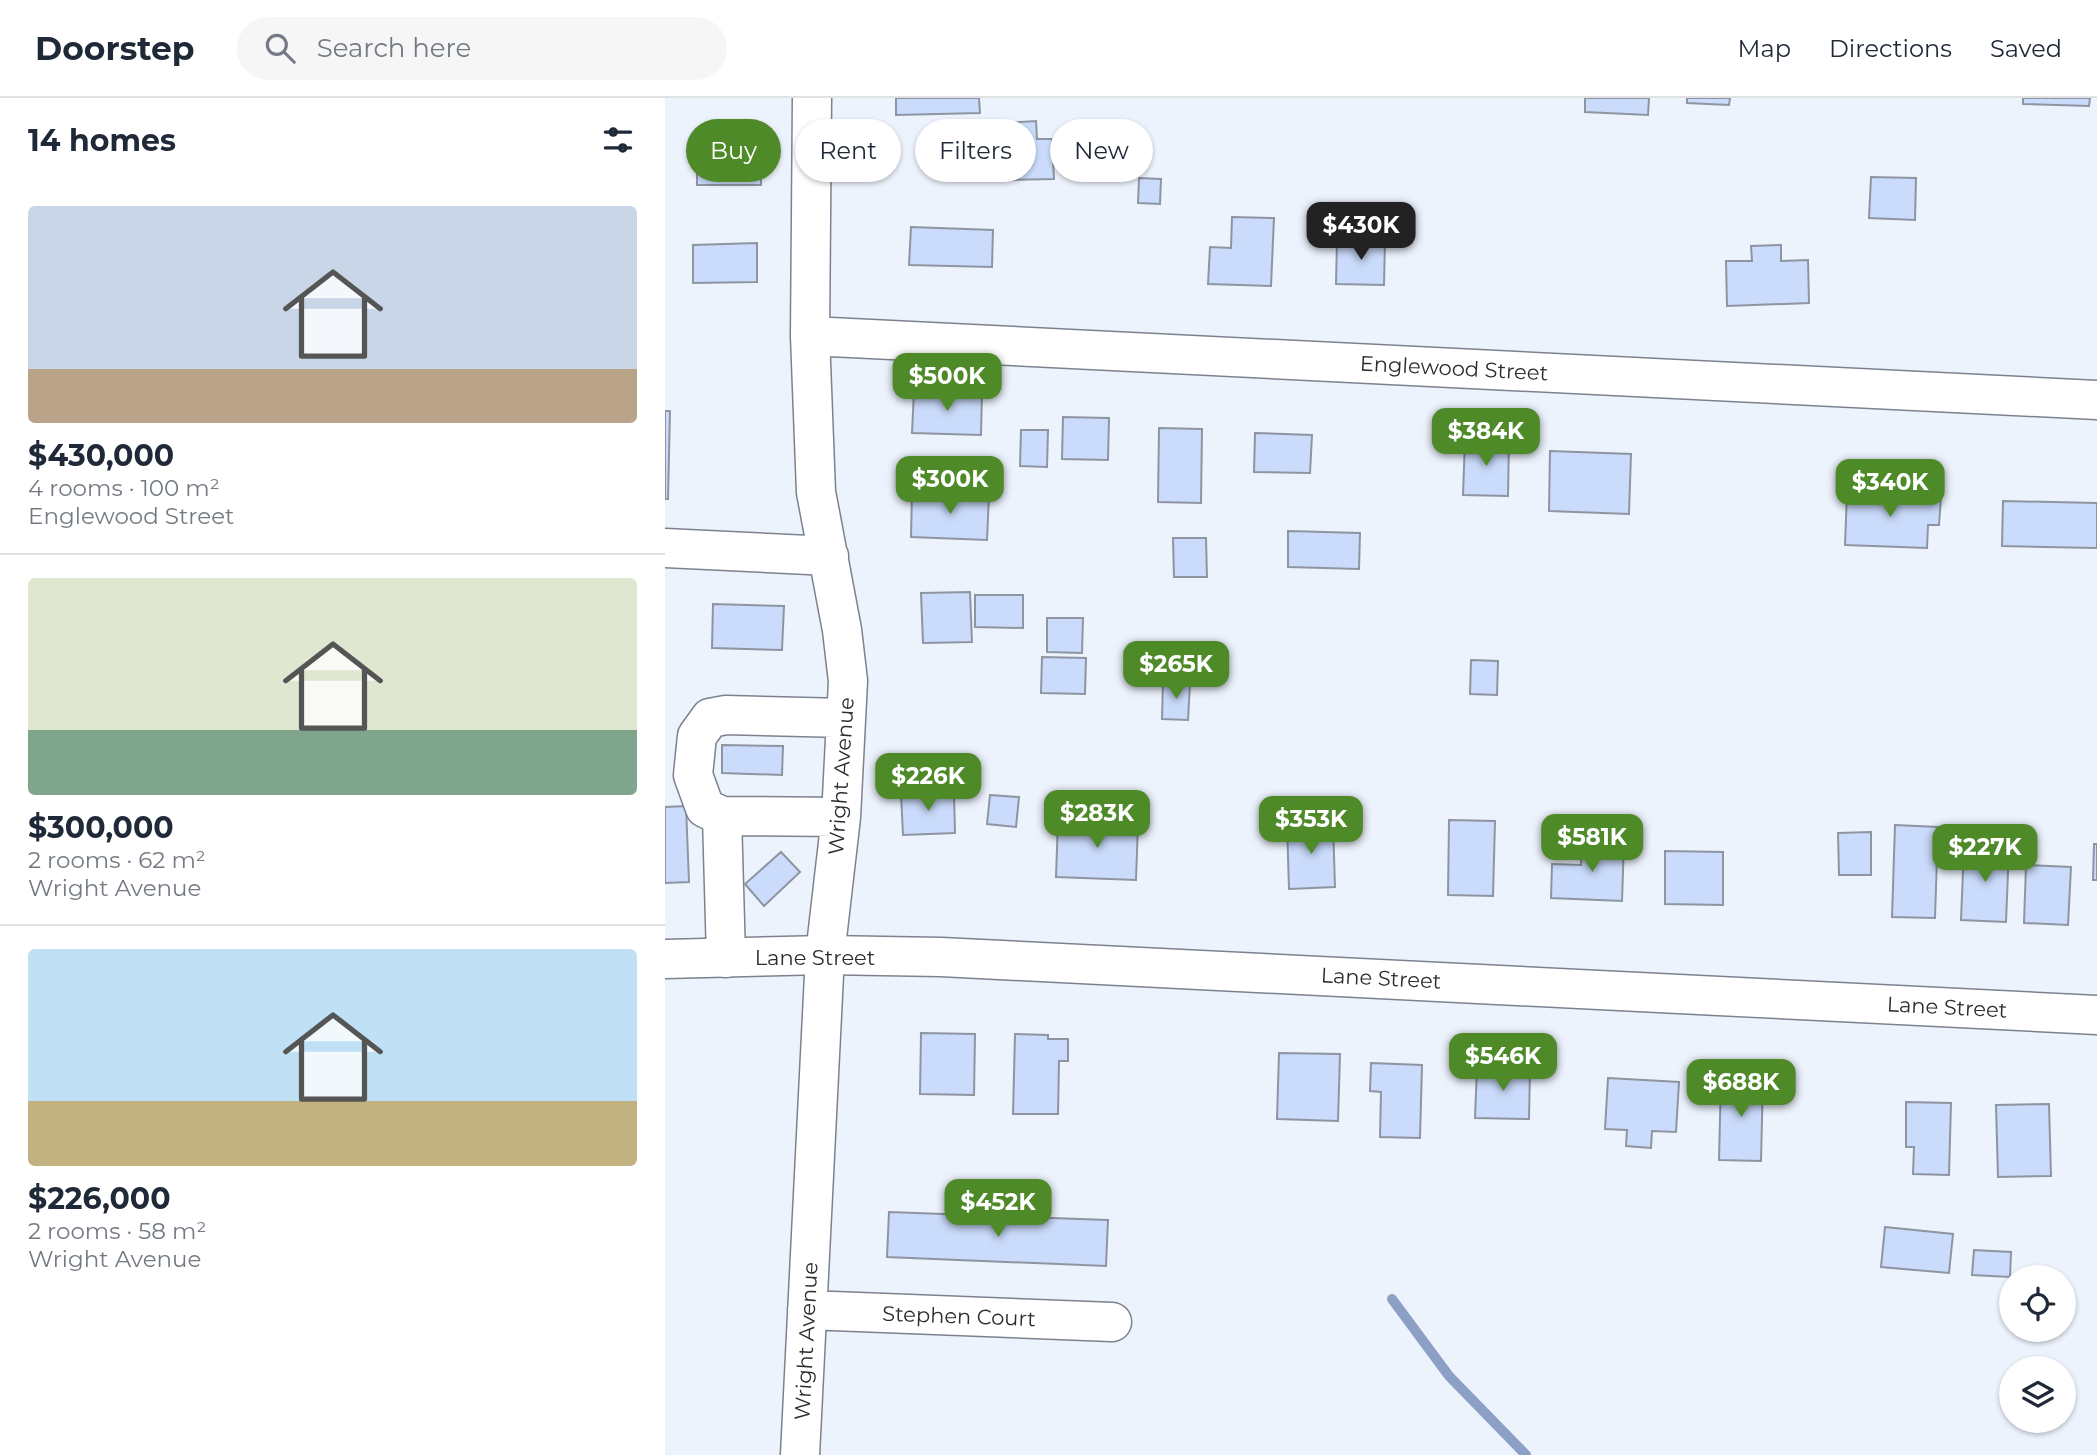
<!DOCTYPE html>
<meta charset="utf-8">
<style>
body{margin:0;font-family:Montserrat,sans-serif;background:#f6f6f7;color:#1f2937;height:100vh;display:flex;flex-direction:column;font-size:26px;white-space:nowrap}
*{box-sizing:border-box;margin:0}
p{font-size:23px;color:#747a83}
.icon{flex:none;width:38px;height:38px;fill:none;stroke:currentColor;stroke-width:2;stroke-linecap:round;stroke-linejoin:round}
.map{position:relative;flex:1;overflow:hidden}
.panel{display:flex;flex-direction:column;background:#fff;width:665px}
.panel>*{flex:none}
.guide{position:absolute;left:21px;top:21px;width:665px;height:63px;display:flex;gap:14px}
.controls{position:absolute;left:1334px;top:1167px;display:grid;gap:14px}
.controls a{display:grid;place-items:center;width:77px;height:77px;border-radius:50%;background:#fff;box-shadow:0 2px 5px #0004;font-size:35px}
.price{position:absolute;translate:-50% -60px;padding:0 16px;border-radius:14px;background:#4f8a29;color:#fff;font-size:23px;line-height:46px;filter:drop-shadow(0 2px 4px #0008)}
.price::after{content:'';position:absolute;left:50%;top:42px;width:21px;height:16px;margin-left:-10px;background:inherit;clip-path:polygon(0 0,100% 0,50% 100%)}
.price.active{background:#222;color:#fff}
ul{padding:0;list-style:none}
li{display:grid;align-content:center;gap:14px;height:371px;padding:0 28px}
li+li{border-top:2px solid #e0e1e3}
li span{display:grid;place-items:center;height:217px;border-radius:7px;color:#555}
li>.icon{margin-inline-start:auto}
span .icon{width:126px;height:126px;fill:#fffc;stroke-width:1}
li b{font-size:30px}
h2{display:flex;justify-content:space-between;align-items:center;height:84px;padding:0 28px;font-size:30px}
.chip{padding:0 24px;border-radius:32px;background:#fff;box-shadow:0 2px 5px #0004;font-size:24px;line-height:63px}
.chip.active{background:#4f8a29;color:#fff}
header{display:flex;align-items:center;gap:42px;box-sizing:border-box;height:98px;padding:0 35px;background:#fff;border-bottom:2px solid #e0e1e3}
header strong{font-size:33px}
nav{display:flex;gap:38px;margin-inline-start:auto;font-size:24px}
.search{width:490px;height:63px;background:#f6f6f7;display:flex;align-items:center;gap:18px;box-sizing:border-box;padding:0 24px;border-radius:38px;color:#747a83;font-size:26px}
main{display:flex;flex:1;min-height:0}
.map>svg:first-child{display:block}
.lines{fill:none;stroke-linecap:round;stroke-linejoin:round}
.stream{stroke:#8ca0c6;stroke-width:10}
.building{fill:#cadbfb;stroke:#8e95a1;stroke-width:2}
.minor-casing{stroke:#7c828d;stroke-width:41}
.major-casing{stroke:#7c828d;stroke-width:41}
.minor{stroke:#fff;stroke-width:38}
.major{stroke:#fff;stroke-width:38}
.labels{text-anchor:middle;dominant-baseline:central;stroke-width:6;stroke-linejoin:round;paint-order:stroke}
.street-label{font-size:21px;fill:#2a2c31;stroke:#fff}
</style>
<header>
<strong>Doorstep</strong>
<div class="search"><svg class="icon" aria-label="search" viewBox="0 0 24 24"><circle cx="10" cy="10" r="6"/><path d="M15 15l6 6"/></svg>Search here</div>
<nav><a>Map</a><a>Directions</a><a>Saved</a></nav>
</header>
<main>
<section class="panel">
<h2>14 homes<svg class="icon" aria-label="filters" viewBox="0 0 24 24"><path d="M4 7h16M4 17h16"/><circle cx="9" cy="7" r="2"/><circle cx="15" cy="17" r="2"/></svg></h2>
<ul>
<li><span style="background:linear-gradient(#c9d6e8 75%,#b9a48a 0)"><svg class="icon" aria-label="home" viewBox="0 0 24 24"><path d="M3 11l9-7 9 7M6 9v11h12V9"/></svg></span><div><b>$430,000</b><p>4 rooms · 100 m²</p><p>Englewood Street</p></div></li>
<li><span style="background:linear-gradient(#dfe7d0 70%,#7fa58c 0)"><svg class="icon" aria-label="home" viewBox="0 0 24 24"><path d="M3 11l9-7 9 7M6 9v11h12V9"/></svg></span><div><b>$300,000</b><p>2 rooms · 62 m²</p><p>Wright Avenue</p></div></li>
<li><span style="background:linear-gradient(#bfe0f5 70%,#c2b280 0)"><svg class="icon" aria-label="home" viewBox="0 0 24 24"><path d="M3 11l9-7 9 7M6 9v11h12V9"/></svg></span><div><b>$226,000</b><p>2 rooms · 58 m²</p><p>Wright Avenue</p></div></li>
</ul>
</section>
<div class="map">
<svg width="1432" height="1357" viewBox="0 0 1432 1357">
<rect width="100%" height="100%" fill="#edf3fd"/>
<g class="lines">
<path class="stream" d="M727 1201 784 1278 861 1357"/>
</g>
<path class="building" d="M231 0H314L315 15 231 17Z
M920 0H984L983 17 920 14Z
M1022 0H1065L1064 7 1022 5Z
M1358 0H1425L1424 8 1358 6Z
M371 23 372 41H387L389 81 339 82 337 25Z
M32 44 96 45V87H32Z
M1206 79 1251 80 1250 122 1204 120Z
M474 80 496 81 495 106 473 105Z
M567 119 609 120 606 188 543 186 545 149 566 150Z
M246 129 328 132 327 169 244 167Z
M672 141 720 142 719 187 671 186Z
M92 145V184L28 185V147Z
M1116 147V163L1143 162 1144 205 1062 208 1061 163H1087L1086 148Z
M249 293 317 294 316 337 247 335Z
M0 313H5L3 401H0Z
M398 319 444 320 443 362 397 361Z
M494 330 537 331 536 405 493 404Z
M356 332H383L382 369 355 368Z
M590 335 647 337 645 375 589 374Z
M800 341 844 342 843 398 798 397Z
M885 353 966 356 964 416 884 413Z
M1182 394 1276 398 1274 427H1263L1262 450 1180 447Z
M247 395 324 398 322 442 246 439Z
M1338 403 1432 405V450L1337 448Z
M623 433 695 435 694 471 623 469Z
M508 440H541L542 479H509Z
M305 494 307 544 258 545 256 495Z
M310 497H358V530L310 529Z
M48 506 119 508 117 552 47 550Z
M382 520H418L417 555 382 554Z
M377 559 421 560 420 596 376 595Z
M806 562 833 563 832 597 805 596Z
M498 584 525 585 523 622 497 621Z
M57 647 118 648 117 677 57 675Z
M289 694 290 735 238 737 236 696Z
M325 697 354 699 351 729 322 726Z
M21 708 24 784 0 785V709Z
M393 722 473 725 471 782 391 779Z
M784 722 830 723 828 798 783 797Z
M668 725 670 789 624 791 622 727Z
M1230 727 1273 729 1270 820 1227 819Z
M1206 734V777H1174L1173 735Z
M917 742 959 744 957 803 886 800 887 766 916 767Z
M1429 746H1432V782H1428Z
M1299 748 1344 750 1341 824 1296 822Z
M1000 753 1058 754V807L1000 806Z
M116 754 135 774 99 808 80 786Z
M1361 767 1406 769 1403 827 1359 825Z
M256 935 310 936 309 997 255 996Z
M350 936 383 937V941H403V963H394L393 1016H348Z
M614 955 675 956 673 1023 612 1021Z
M706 965 757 967 755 1040 715 1039 716 994 705 993Z
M812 969 865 971 864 1021 810 1020Z
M1056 979 1098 980 1096 1063 1054 1062Z
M943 980 1014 984 1011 1034 987 1033 986 1050 961 1048 962 1032 940 1031Z
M1241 1004 1286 1005 1284 1077 1248 1076 1249 1049H1241Z
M1384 1006 1386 1078 1333 1079 1331 1007Z
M224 1114 443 1122 441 1168 222 1159Z
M1220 1129 1288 1136 1284 1175 1216 1169Z
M1309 1152 1346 1154 1345 1179 1307 1177Z"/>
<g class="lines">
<defs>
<path id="minor" d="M145 238 1432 302
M0 450 164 458
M57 718 61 860
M176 719 57 718 40 710 28 677 32 638 45 620 61 617 180 620
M142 1212 447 1224
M135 1357 160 857 176 719 183 583 177 532 151 394 145 238 147 0"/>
<path id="major" d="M0 861 160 857 276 859 1432 917"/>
</defs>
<use href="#minor" class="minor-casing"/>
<use href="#major" class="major-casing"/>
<use href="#minor" class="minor"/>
<use href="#major" class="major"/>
</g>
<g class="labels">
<g class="street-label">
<text transform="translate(789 270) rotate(3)">Englewood Street</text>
<text transform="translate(176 678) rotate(-86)">Wright Avenue</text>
<text x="150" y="859">Lane Street</text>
<text transform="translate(716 880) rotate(3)">Lane Street</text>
<text transform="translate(1282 909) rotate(3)">Lane Street</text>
<text transform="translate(294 1218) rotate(2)">Stephen Court</text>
<text transform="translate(141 1243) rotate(-87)">Wright Avenue</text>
</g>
</g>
</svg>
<div class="controls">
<a><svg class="icon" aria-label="locate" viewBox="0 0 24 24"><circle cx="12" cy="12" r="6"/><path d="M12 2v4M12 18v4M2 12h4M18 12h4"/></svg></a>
<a><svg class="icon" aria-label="layers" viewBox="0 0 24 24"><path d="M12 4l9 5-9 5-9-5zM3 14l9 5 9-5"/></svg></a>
</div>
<b class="price active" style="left:696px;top:164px">$430K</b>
<b class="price" style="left:282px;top:315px">$500K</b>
<b class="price" style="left:821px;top:370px">$384K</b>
<b class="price" style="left:285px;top:418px">$300K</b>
<b class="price" style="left:1225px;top:421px">$340K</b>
<b class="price" style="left:511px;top:603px">$265K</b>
<b class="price" style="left:263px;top:715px">$226K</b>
<b class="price" style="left:432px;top:752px">$283K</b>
<b class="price" style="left:646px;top:758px">$353K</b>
<b class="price" style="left:927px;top:776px">$581K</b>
<b class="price" style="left:1320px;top:786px">$227K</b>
<b class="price" style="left:838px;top:995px">$546K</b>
<b class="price" style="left:1076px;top:1021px">$688K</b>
<b class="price" style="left:333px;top:1141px">$452K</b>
<div class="guide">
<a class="chip active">Buy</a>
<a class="chip">Rent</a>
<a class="chip">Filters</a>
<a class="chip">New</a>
</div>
</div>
</main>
